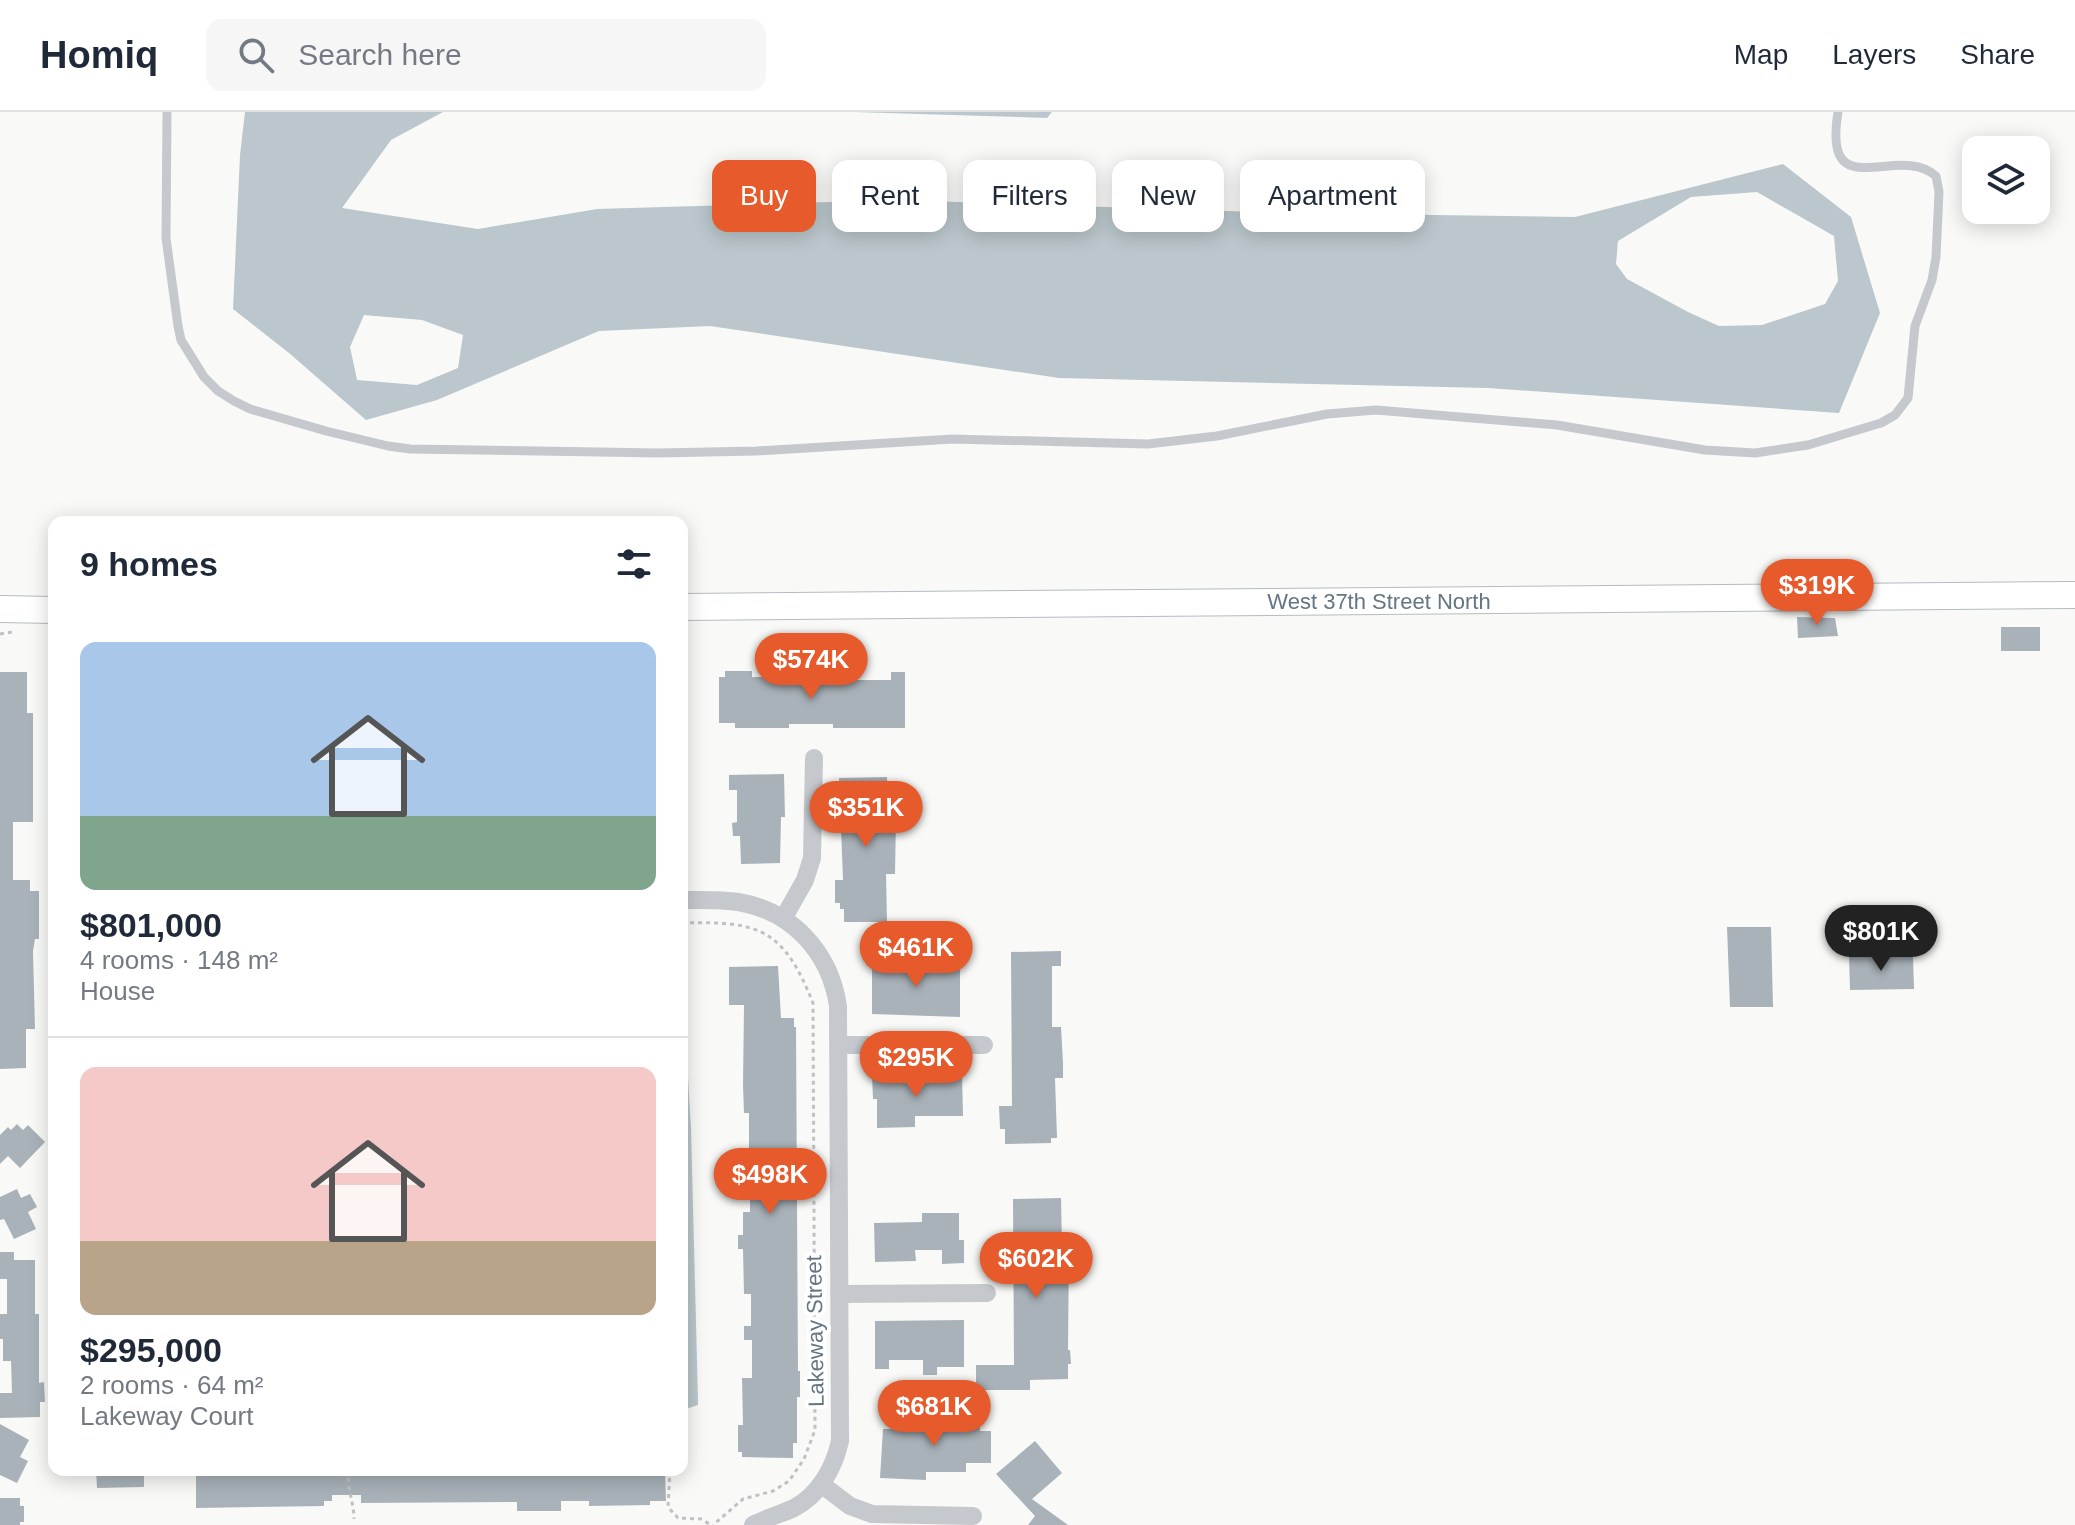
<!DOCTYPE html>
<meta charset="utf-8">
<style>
body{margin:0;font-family:Arial,sans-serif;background:#f6f6f7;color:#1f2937;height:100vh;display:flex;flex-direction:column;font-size:30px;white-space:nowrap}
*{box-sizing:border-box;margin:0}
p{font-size:26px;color:#747a83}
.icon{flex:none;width:44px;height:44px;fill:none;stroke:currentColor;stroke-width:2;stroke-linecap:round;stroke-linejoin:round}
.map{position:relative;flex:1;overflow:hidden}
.details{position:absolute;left:48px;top:404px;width:640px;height:960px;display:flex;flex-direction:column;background:#fff;border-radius:16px;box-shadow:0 4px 20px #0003}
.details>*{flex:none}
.guide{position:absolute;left:712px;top:48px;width:760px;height:72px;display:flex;gap:16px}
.tools{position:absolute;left:1962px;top:24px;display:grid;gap:16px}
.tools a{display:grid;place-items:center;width:88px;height:88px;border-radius:16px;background:#fff;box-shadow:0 4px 20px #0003;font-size:40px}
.price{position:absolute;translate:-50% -68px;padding:0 18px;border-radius:28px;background:#e65a2b;color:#fff;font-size:26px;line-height:52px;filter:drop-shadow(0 2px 4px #0008)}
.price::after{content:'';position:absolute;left:50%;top:48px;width:24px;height:18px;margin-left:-12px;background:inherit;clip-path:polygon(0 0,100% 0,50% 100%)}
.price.active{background:#222;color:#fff}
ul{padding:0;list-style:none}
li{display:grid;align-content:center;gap:16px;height:424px;padding:0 32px}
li+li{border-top:2px solid #e0e1e3}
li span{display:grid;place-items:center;height:248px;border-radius:16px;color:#555}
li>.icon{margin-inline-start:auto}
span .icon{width:144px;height:144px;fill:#fffc;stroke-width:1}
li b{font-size:34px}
h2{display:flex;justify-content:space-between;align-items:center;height:96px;padding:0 32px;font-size:34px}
.chip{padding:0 28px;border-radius:16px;background:#fff;box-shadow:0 4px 20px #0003;font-size:28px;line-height:72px}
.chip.active{background:#e65a2b;color:#fff}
header{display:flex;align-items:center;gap:48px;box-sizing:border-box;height:112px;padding:0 40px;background:#fff;border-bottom:2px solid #e0e1e3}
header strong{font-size:38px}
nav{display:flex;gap:44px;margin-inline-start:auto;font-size:28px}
.search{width:560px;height:72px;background:#f6f6f7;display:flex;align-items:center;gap:20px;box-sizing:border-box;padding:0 28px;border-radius:16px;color:#747a83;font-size:30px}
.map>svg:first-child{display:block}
.water{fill:#bbc7cc;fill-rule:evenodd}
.building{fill:#a9b2b9}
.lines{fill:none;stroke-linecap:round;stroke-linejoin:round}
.secondary-casing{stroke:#b5bbc0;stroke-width:28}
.path{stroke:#bfc1c4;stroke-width:3;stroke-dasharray:4 4;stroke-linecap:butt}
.lane{stroke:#c5c9cd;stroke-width:9}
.street{stroke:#c5c9cd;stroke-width:18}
.secondary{stroke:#fff;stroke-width:26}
.labels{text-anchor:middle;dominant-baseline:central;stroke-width:8;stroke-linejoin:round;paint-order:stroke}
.street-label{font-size:22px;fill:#647583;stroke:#fff}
</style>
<header>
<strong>Homiq</strong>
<div class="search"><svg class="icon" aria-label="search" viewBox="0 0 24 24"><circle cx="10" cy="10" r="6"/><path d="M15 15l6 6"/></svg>Search here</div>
<nav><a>Map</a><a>Layers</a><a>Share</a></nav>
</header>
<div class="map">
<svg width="2075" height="1413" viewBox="0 0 2075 1413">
<rect width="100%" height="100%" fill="#f9faf7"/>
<path class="water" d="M245 0H443L391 28 342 96 478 117 597 97 899 88 1287 101 1575 105 1783 52 1851 105 1880 201 1839 301 1488 276 1059 266 710 214 599 219 437 288 366 308 289 241 233 197 240 43ZM1757 80 1834 124 1838 169 1825 192 1762 213 1719 214 1688 200 1627 167 1616 152 1618 129 1691 85ZM364 203 422 208 463 223 458 256 417 273 357 268 350 235Z
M854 0H1052L1047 6Z
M682 862 691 1016 698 1288V1293L689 1296 682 1294Z"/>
<path class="building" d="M1797 505 1835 506 1838 524 1798 526Z
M2001 515H2040V539H2001Z
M725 559H752V565L851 564V568H891V560H905V616H833V612H789V616H735V611H719V565H725Z
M0 560H27V601H33V710H13V768H30V779H39V827H35L33 839 35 917H26V956L0 957Z
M784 662 785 705H781L780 751 741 752 740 724H733L732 711 737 710V678H729V663Z
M887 665 888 692H895L896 706 895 762H886L887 810H844V797H840V791H835V768H843L839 666Z
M1727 815H1771L1773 895H1730Z
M1061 839V854H1052V915H1061L1063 951V966H1055L1057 1026H1051V1031L1005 1032V1017H1000L999 994H1012L1011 840Z
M913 844V856H945V849H960V905L872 902V857L884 845Z
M1849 844 1913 845 1914 877 1850 878Z
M778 854 781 906H794V915H796L798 1259H800V1285H797V1331H793V1346L742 1345V1340H738V1313H743L742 1266H752V1228H744V1214H751V1182H744L743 1137H738V1123H743V1100H750V1051H742V1037H749V1001H744L743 973 744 893H729V855Z
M920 962 962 964 963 1004H915V1015L877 1016V987H873L872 964 920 966Z
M17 1012 23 1018 28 1013 45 1030 20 1056 8 1044 0 1052V1023L8 1015 11 1018Z
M17 1077 21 1086 30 1082 37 1095 28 1100 36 1117 14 1127 4 1107 0 1108V1085Z
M1061 1086 1062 1134H1069L1068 1238H1070L1071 1252H1068V1267L1030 1268V1278H976V1253H1014L1013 1087Z
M922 1101H959V1128H964V1151L942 1152V1138H915L916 1149 875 1150 874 1111 922 1110Z
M0 1140H14V1148H35V1202H39V1271L44 1270 45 1290H40V1305L0 1306V1281H12L11 1249H3V1227H0V1202H7V1167H0Z
M964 1208V1255H937V1263H923V1248H889V1257H875V1209Z
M962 1304H980V1319H991V1351H966V1360H926V1368L880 1366 883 1317H895V1312L962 1310Z
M0 1312 29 1328 20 1345 28 1349 17 1371 0 1363Z
M1035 1329 1062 1361 1032 1387 1068 1413H1028L1035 1404 996 1362Z
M96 1358H144V1375L97 1376Z
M196 1358H665L666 1389H650V1393L589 1394V1389H561V1399H517V1390L361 1391V1383H332V1389H324V1394L196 1396Z
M0 1386H20V1394H24V1410H20V1413H0Z"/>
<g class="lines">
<defs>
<path id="secondary" d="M682 495 2075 483
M0 497 54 498"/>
</defs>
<use href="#secondary" class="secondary-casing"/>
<path class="path" d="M0 522 12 520
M682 811C759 809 783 816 813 891L815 1318 804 1347 789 1369 773 1379 743 1387 713 1413
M349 1358C346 1375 354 1390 354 1407
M670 1358 668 1395 678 1406 701 1407 711 1413"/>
<path class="lane" d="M167 0 166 126 178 214 181 228 204 265 218 279 234 289 250 297 326 319 388 334 410 337 659 341 756 339 953 327 1148 332 1217 324 1327 302 1376 298 1557 313 1705 338 1755 341 1808 333 1881 311 1895 303 1908 286 1915 214 1932 168 1936 145 1939 80 1936 64C1898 30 1822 97 1838 0"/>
<path class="street" d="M682 788C701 788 719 787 738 790 792 799 830 840 838 894L840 1329C834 1356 819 1383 794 1396 781 1402 766 1406 753 1413
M783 807 805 768 812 746 814 646
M839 933H984
M839 1182 987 1181
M821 1372 850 1394 872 1402 973 1404"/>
<use href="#secondary" class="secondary"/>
</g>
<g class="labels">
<g class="street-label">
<text x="1379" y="489">West 37th Street North</text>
<text transform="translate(815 1219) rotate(-91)">Lakeway Street</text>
</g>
</g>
</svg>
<div class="tools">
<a><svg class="icon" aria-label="layers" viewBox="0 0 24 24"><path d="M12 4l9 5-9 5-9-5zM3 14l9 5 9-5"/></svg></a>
</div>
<b class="price" style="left:1817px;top:515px">$319K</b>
<b class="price" style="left:811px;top:589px">$574K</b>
<b class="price" style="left:866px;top:737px">$351K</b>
<b class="price active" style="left:1881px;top:861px">$801K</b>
<b class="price" style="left:916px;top:877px">$461K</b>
<b class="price" style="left:916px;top:987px">$295K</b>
<b class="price" style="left:770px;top:1104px">$498K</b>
<b class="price" style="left:1036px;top:1188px">$602K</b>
<b class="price" style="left:934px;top:1336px">$681K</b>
<div class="guide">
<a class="chip active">Buy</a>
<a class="chip">Rent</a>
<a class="chip">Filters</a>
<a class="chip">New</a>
<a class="chip">Apartment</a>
</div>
<section class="details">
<h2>9 homes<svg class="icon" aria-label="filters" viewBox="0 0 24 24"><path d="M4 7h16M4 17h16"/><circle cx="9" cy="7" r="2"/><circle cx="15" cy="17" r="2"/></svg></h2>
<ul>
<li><span style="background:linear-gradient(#a9c7e8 70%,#7fa58c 0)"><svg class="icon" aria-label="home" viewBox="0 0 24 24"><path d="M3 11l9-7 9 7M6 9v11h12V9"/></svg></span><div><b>$801,000</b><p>4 rooms · 148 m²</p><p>House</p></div></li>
<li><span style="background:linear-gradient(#f6c9c9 70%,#b9a48a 0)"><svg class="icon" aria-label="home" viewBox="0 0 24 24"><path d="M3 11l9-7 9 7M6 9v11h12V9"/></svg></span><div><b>$295,000</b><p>2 rooms · 64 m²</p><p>Lakeway Court</p></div></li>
</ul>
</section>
</div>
